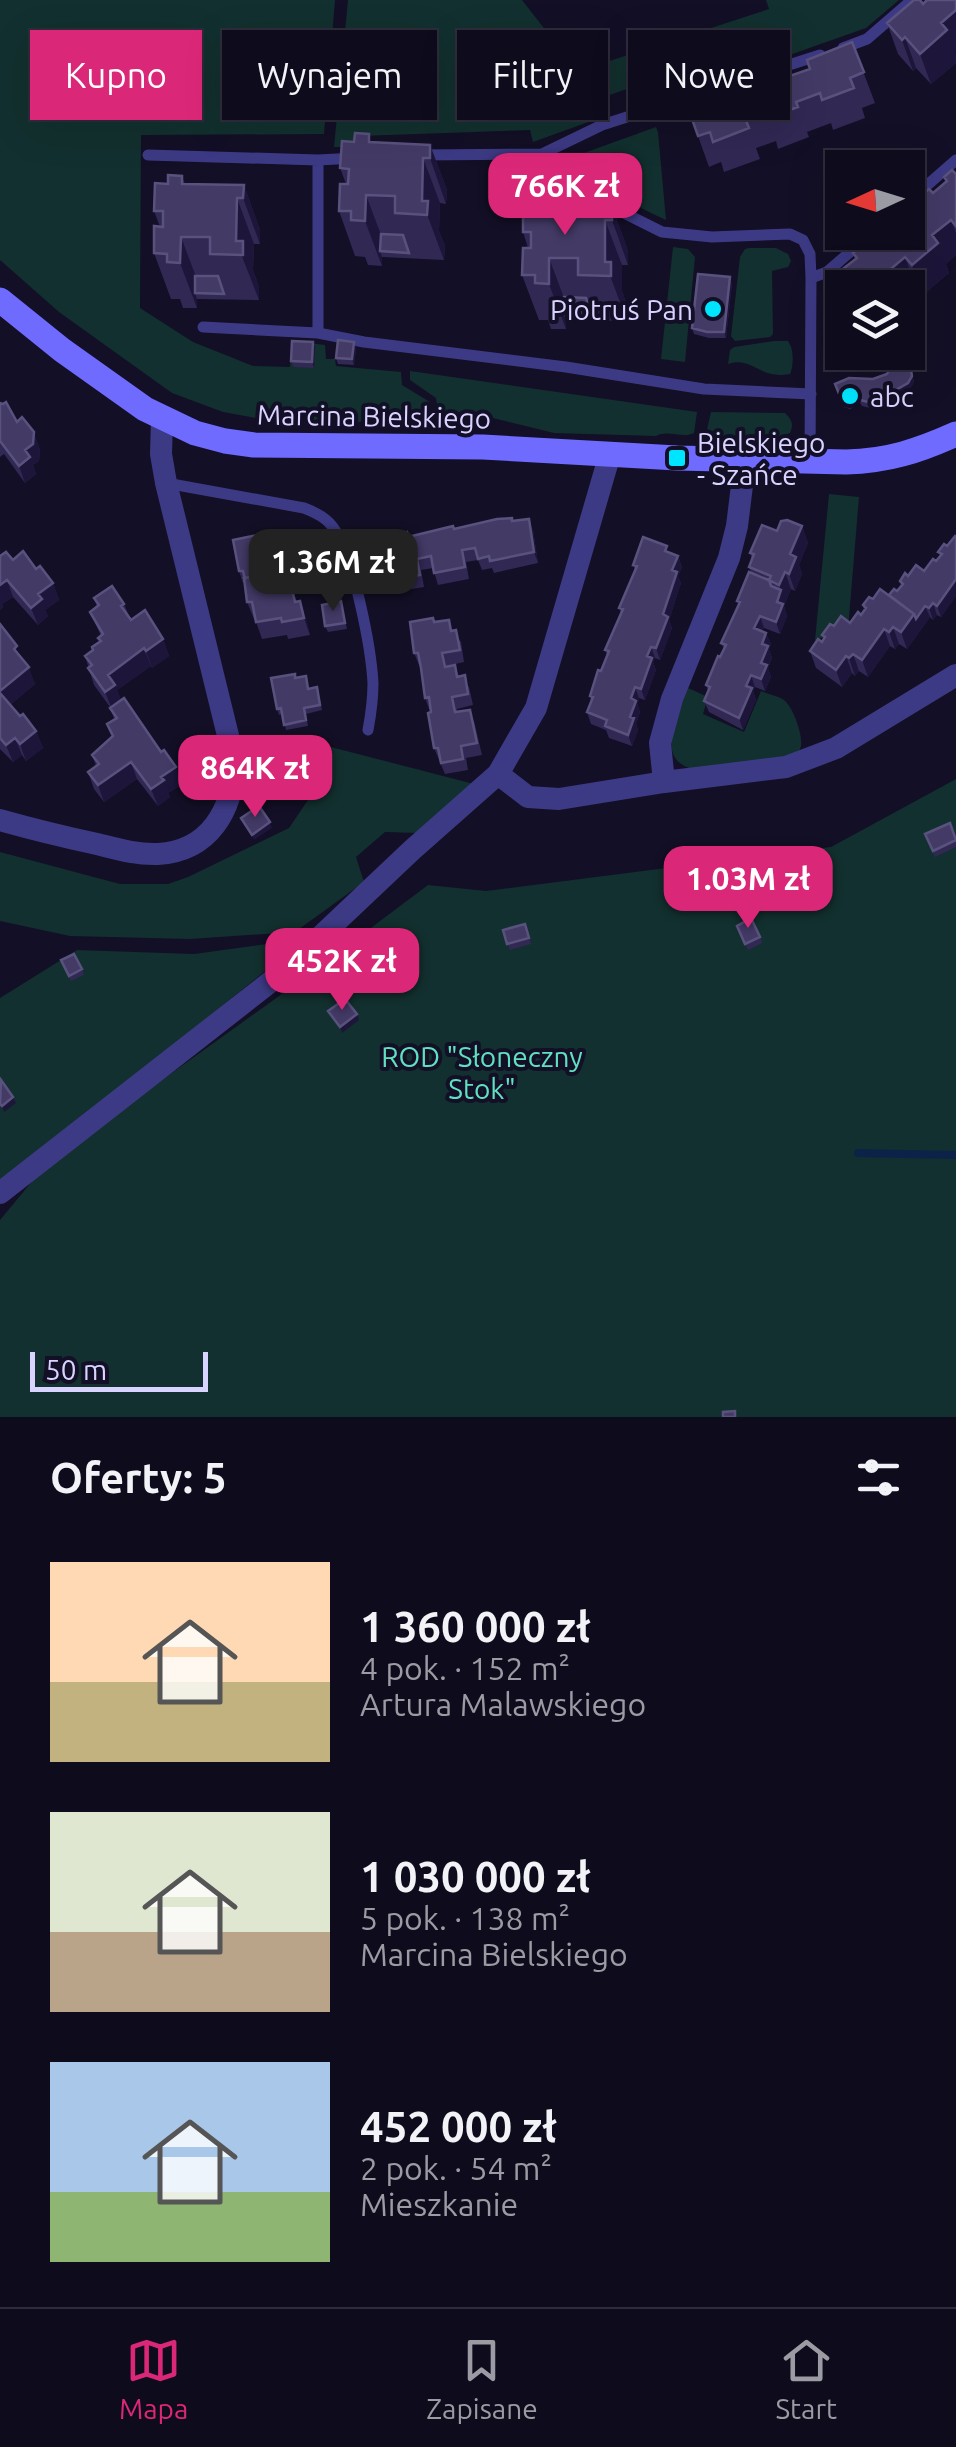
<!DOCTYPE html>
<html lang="pl">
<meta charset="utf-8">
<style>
body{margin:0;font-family:Ubuntu,sans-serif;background:#171425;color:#f1f3f6;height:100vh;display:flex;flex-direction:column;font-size:38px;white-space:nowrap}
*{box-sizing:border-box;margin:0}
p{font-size:32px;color:#9b9ba3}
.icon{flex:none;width:55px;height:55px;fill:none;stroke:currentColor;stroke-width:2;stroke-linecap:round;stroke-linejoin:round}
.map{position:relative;height:1417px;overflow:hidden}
.drawer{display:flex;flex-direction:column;background:#0e0b1c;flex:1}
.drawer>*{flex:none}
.guide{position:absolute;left:30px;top:30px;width:898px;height:90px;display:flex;gap:20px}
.needle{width:65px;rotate:266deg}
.controls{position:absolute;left:825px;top:150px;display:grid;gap:20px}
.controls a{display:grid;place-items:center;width:100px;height:100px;border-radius:0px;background:#0e0b1c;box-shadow:0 10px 40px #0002,0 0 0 2px #2e2b3b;font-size:50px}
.scale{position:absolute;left:30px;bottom:25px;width:178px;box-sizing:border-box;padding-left:10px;border:5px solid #d9d4ff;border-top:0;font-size:28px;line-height:35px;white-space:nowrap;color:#d9d4ff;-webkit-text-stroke:8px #130f26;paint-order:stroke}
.price{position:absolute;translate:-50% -85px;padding:0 22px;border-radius:20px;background:#db2777;color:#fff;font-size:32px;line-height:65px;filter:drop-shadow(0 2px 5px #0008)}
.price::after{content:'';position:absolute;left:50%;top:60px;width:30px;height:22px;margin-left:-15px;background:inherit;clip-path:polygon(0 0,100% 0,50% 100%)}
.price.on{background:#222;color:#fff}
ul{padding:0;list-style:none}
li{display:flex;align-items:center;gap:30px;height:250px;padding:0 50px}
li span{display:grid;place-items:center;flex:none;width:280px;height:200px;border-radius:0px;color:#555}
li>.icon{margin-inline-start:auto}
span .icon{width:120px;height:120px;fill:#fffc;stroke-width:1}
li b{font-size:42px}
h2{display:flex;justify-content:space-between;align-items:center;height:120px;padding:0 50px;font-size:42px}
.chip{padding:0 35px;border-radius:0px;background:#0e0b1c;box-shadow:0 10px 40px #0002,0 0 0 2px #2e2b3b;font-size:35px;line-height:90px}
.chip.on{background:#db2777;color:#fff}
.dock{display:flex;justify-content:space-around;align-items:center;height:140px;border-top:2px solid #2e2b3b;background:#0e0b1c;font-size:28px;color:#9b9ba3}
.dock a{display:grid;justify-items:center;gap:5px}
.dock .on{color:#db2777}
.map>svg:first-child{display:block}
.green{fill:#12302f}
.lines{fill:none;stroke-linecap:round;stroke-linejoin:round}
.stream{stroke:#0c2248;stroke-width:8}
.lane{stroke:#3d3a85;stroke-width:11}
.street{stroke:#3d3a85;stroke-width:22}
.secondary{stroke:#6f6bff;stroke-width:25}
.wall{fill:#312854}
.shaded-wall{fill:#1d163a}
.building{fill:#433a66;stroke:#5a527e;stroke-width:2.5}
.poi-dot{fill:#00e5ff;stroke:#130f26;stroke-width:4}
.labels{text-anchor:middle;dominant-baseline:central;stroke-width:8;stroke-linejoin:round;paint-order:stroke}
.poi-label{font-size:28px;fill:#d9d4ff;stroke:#130f26;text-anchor:start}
.street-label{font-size:28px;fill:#d9d4ff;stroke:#130f26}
.park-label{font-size:28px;fill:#5fe0c0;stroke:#130f26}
</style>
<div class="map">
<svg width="956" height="1417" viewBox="0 0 956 1417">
<rect width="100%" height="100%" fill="#130f26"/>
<path class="green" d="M0 0H335L324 134 141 135 140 308 193 342 253 366 290 367 292 349 309 343 325 345 326 359H335L336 366 401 372 402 385 430 402 429 416 399 415 348 424 284 423 223 412 172 393 59 312 0 260Z
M348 0H522L579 73 594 120 533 142 530 130 360 136 356 147H334Z
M766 0H899L866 28 784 57 776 54 761 39 701 58 707 76 705 79 702 80 693 66 601 98 591 67 769 9Z
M656 127 658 132 666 220C631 205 602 184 571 162L570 158Z
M673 247 688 249 695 257 685 362 661 359Z
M749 248H776L788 254 791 261 788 267 772 271 773 334 770 337 735 341 731 336 740 257 745 249Z
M774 341H788C794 349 794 365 790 374 759 380 753 356 728 364L730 350 734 347Z
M410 371 697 412 694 433C682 439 668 429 656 436L554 433 493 418 439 416 436 398 410 380Z
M711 412 785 413C792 420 794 424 790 433L781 436H710L706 434Z
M829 494 859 497 848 630 815 640Z
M688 688 708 697 703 714 744 732 761 691C768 694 779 696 784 700 793 707 803 735 801 746 800 752 796 754 791 758L696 770C652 761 678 715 688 688Z
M327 746 474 784 418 833 385 832 356 857 364 882 295 932 190 939 70 936 0 921V852L120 884H168L188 877 289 828 312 794Z
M956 779V1417H0V1220L34 1179 144 1093 311 973 428 885 486 891 831 847Z
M274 943 285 955 0 1185V998L77 950 194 954Z"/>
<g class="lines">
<path class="stream" d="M858 1153 956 1155"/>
<path class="lane" d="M843 48 867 39 912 0
M542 154 602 125 820 55
M148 155 318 160 356 158
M419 155 542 154 580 185 616 209 662 232 712 237 790 234 803 240 810 254 811 278 810 460
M318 160V333
M908 202 956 160
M811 278 827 272 873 232
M203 327 318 333 364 342 566 367 704 389 811 394
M166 483 304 508C317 513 327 518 335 530 354 560 371 647 373 683 373 699 371 714 368 730"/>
<path class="street" d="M498 774 528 797 559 799 664 782 786 767 836 748 956 675
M664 782 660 743 672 699 729 558 737 526 745 461
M0 820C32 829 65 837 97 844 117 849 138 855 158 854 210 851 232 810 235 764L166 483 161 454 162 419
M0 1193 283 972 412 850 498 774 536 708 610 454"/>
<path class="secondary" d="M0 300 62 350 145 409 195 433 225 441 254 445 483 447 677 458 846 462C888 461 918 451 956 434"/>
</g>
<path class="wall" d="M956 0V50L955 51 956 63 931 84 916 68 913 71 898 54 887 23 923 4Z
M852 42 875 103 862 108 865 118 833 130 831 123 807 132 809 137 778 149 776 141 756 148 760 159 724 172 721 162 709 167 687 105 736 95 810 69Z
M372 142 430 145 447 190 446 204 440 203 439 231 445 246 444 260 382 257V266L368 265 365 257 355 256 339 211 346 184 340 168Z
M956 174V255L946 264 949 273 923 295 916 287 908 294V288H842V295L835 275 855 259 853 253 908 232 933 193 946 183 944 177Z
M182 176 185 184 244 185 260 230V244H254L253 270 259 287V300L197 299V308H183L180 299H171L154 253 160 227 154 211 168 184Z
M554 205 612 206 628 251V265H622V291L628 308 627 321 566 320V329H551L548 320H539L522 275 528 248 523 232Z
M732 283 726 338H709L694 334 692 328Z
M313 342 315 347 314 368 294 367 291 361Z
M356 348 354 365 338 364 336 358Z
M911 370 914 382 910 389 896 397 895 402 887 405 882 402H874L870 408 862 406 859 401 856 406 850 409 844 407 835 384 873 379Z
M0 403 40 449 39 461 33 465 36 474 25 483 4 454 0 457Z
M512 521 533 530 538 563 494 573 492 568 482 570 478 560 466 562 469 579 438 585 433 568 421 570 424 587 406 590 404 582 394 584 395 588 377 591 372 580 409 537 454 529Z
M802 526 808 543 799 565 802 574 795 591 791 589 784 606 787 616 780 634 764 628 762 631 766 633 771 644 769 649 772 658 768 668 771 677 765 691 755 687 753 691 756 700 743 730 709 712 704 701 708 691 706 685 724 649 721 643 739 606 737 601 751 572 749 567 752 559 750 553 777 531Z
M956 537V596L941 617 937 615 933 620 930 617 907 649 899 644 895 649 890 646 868 677 859 671 855 676 852 673 842 687 816 668 810 651 824 640 822 635 834 626 850 623 864 610 863 605 873 599 889 595 897 591 901 586 900 581 908 576 924 571 936 561 940 556 938 552 947 546Z
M276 543 277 548 279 547 285 565 287 564 292 576 295 591H293L297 602 300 601 310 635 288 639 287 635 262 639 255 619H254L247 602 245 583H243L239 571Z
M670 553 678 556 682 567 678 576 681 583 669 620 672 628 660 660 655 658 653 662 656 670 645 700 639 698 637 703 640 712 636 724 638 730 632 746 609 738 606 730 591 724 587 712 591 701 590 696 607 655 605 650 621 613 619 608 635 570 633 565Z
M13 560 36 569 53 583 59 600 45 610 48 616 38 625 13 597 2 604 3 607 0 610Z
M94 598 124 604 130 618 163 639 169 656 152 668 151 666 117 690 121 700 182 784 168 793 170 797 158 806 137 779 104 802 94 789 88 772 96 766 92 755 112 737 107 724 114 719 110 707 94 685 85 656 93 650 100 642 98 638 101 636 90 612 97 607Z
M341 601 347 629 328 632 325 626Z
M434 622 453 631 461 642 464 662 447 666 455 665 459 676 469 687 473 705 457 709V712L474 721 482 755 466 758 468 770 445 774 434 748 431 709H429L425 698 420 665H419L414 653Z
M0 624 22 659 35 684 10 705 36 731 43 748 26 761 22 755 13 762 0 749Z
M295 678 309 689 317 687 322 710 306 714 308 726 286 730 282 714 279 715 277 709Z
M925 834 956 837V847L935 857Z
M525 924 531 944 510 950 503 930Z
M737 926 760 937 762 943 748 950Z
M61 960 82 969 84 975 71 981Z"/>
<path class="shaded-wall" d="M956 10V50L955 51 956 63 931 84 920 54 941 23Z
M905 37 916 68 913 71 902 40Z
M430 145 447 190 446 204 430 158Z
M423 158 440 203 439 231 445 246 444 260 422 201Z
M244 185 260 230V244L243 198Z
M366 195 383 240 380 251 382 257V266L365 221Z
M237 198 254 244 253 270 259 287V300L236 241Z
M612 206 628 251V265L612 220Z
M605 220 622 265V291L628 308 627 321 605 262Z
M951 220 956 233V255L946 264 949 273 923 295 912 265 932 235Z
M181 237 198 282 195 293 197 299V308L180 263Z
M905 257 916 287 908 294V288H884L886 273Z
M549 258 566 303 564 314 566 320V329L549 284Z
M730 277 732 283 726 338 724 332Z
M313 342 315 347 314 368 312 362Z
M354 342 356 348 354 365 352 359Z
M912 376 914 382 910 389 896 397 895 402 893 396 894 391Z
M872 396 874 402 870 408 868 402Z
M34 432 40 449 39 461 33 465 36 474 25 483 19 466Z
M529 519 533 530 538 563 534 552Z
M802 526 808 543 799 565 802 574 795 591 789 574 790 554Z
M678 556 682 567 678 576 681 583 669 620 672 628 660 660 656 648 672 570Z
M785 572 791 589 784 606 787 616 780 634 776 622 777 602 781 590 779 585Z
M956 579V596L941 617 937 606Z
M7 580 13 597 2 604 3 607 0 610V585Z
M53 583 59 600 45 610 48 616 38 625 31 608 38 594Z
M300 601 306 618 310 635 304 618Z
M933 603 937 615 933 620 929 608Z
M925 606 930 617 907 649 901 632 914 614Z
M760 616 764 628 759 640 754 628Z
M893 627 899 644 895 649 889 632Z
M884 629 890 646 868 677 862 660Z
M766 633 771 644 769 649 772 658 768 668 771 677 765 691 761 679V663L762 644Z
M163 639 169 656 152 668 146 651Z
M651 647 655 658 653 662 656 670 645 700 641 689 647 656Z
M144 648 151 666 117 690 122 702 112 709 105 692 108 675Z
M853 654 859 671 855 676 849 658Z
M846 656 852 673 842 687 836 670Z
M29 667 35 684 5 709 0 691Z
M751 675 755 687 753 691 756 700 743 730 739 718 746 686Z
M635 687 639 698 637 703 640 712 636 724 638 730 632 746 628 735 631 698Z
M36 731 43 748 26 761 20 744Z
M15 738 22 755 13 762 6 745Z
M131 762 137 779 104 802 98 785Z
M176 767 182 784 168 793 170 797 158 806 151 789 161 777Z
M270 822 272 828 254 840 252 835Z
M357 1014 359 1020 342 1033 340 1027Z
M13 1097 16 1103 4 1112 2 1106Z"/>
<path class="building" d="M914 0H920L923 4 927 0H956V10L941 23 947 30 920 54 905 37 902 40 887 23Z
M852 42 864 72 850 78 854 88 822 100 820 93 796 102 798 107 767 118 765 110 745 118 749 128 713 142 710 132 698 136 687 105 733 88 736 95 761 86 758 77 784 68 787 77 810 69 807 60Z
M355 133 369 134V142L430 145V158H423L422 201H428L427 215 395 213V196L366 195 365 221 351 220V211H339L340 184H348L349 169 340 168 342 141 354 142Z
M952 170 956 174V226L951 220 932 235 938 243 912 265 905 257 886 273 892 281 884 288H846L835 275 857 258 853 253 878 232H908V207L929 189 933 193 947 181 944 177Z
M168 175 182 176V184L244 185 243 198H237L236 241H243V255L210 254V237H181L180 263 167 262V254L154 253V226L163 227V211H154L155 183 168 184Z
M536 197H551V205L612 206V220H605V262H611V276L578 275V258H549V284L535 283V275H522L523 248H531V232H523V204L536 205Z
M381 234 403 235 409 253 380 251Z
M698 274 730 277 724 332H707L692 328Z
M195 276H218L224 294 195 293Z
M564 297 586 298 592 315 564 314Z
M338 340 354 342 352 359 336 358Z
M292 341 313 342 312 362 291 361Z
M894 361 911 370 912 376 908 383 894 391 893 396 885 399 880 396H872L868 402 860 400 857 395 854 400 848 404 842 401 835 384 849 378 873 379 887 374Z
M6 402 17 422 22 417 34 432 33 444 25 450 30 457 19 466 0 441V403L3 404Z
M512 518V521L529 519 534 552 490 561 489 556 478 559 475 548 462 550 465 567 434 573 431 556 417 559 420 575 402 578 400 571 390 572 391 577 372 580 366 543 407 532 408 537 453 526 454 529 497 519Z
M787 520 802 526 790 554 796 557 789 574 785 572 779 585 769 580 771 576 749 567 754 554 750 553 762 525 777 531 781 521Z
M272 532 275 548 279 547 283 565 287 564 290 579 286 580 284 575 266 580 264 575 244 578 245 580 243 571H239L233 540Z
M955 536 956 537V579L937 606 933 603 929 608 925 606 916 619 914 614 889 595 894 589 897 591 903 584 900 581 905 573 908 576 916 565 924 571 933 559 936 561 942 554 938 552 944 544 947 546Z
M643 537 667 546 665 551 678 556 672 570 677 572 663 614 668 617 656 648 651 647 647 656 652 658 641 689 635 687 631 698 636 701 630 717 634 718 628 735 605 726 607 720 587 712 593 697 590 696 598 670 601 671 609 651 605 650 623 609 619 608 637 566 633 565Z
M23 551 36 569 40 566 53 583 38 594 42 599 31 608 7 580 0 585V556L6 552 13 560Z
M749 572 773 582 769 580 771 586 781 590 777 602 783 604 776 622 760 616 754 628 766 633 762 644 768 646 761 663 767 665 761 679 751 675 746 686 752 688 739 718 704 701 710 687 706 685 718 656 720 657 726 645 721 643 740 602 737 601Z
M264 575 265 580 284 575 286 587 291 586 295 602 300 601 304 618 282 622 281 618 256 622 252 602H247L244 578Z
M112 586 124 604 121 606 131 620 145 610 163 639 146 651 144 648 108 675 115 685 105 692 88 668 92 665 85 656 93 650 92 647 101 641 98 638 103 634 90 612 99 605 94 598Z
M880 589 914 614 901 632 893 627 889 632 884 629 862 660 853 654 849 658 846 656 836 670 810 651 818 639 822 642 825 637 822 635 830 624 834 626 841 616 850 623 858 612 861 615 866 608 863 605 869 597 873 599Z
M341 601 345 623 325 626 322 605Z
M433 618 434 622 449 620 451 631 456 630 460 650 442 653 445 667 455 665 457 677 465 675 468 694 452 697 455 712 470 710 477 743 461 746 463 759 441 763 438 748H434L428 713 431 712 429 697 425 698 421 668 418 653H414L410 622Z
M0 624 17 646 14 649 29 667 0 691Z
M295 674V678L306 676 308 689 317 687 320 705 304 708 306 720 284 725 281 708 277 709 271 678Z
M0 693 20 716 23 714 36 731 20 744 15 738 6 745 0 738Z
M124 698 161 752 164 750 176 767 161 777 164 780 151 789 131 762 98 785 88 772 99 764 92 755 113 736 107 724 117 718 110 708Z
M259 806 270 822 252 835 241 818Z
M950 823 956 840 933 851 925 834Z
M751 918 760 937 745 944 737 926Z
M525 924 529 938 507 944 503 930Z
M74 954 82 969 69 976 61 960Z
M345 999 357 1014 340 1027 328 1011Z
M1 1080 13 1097 2 1106 0 1104Z
M735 1411V1417H723V1412Z"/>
<g class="poi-dot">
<circle cx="713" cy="309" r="10"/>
<circle cx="850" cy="396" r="10"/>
<rect x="667" y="448" width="20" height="20" rx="5"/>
</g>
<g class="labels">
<g class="poi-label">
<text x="693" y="309" text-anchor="end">Piotruś Pan</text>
<text x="870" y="396">abc</text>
<text x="697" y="442">Bielskiego<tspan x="697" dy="32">- Szańce</tspan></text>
</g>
<g class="street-label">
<text transform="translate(374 416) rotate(1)">Marcina Bielskiego</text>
</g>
<g class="park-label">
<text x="482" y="1056">ROD "Słoneczny<tspan x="482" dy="32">Stok"</tspan></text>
</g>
</g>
</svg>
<div class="controls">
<a><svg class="needle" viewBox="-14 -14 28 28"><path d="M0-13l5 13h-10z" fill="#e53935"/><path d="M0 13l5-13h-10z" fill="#9b9ba3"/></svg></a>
<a><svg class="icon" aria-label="layers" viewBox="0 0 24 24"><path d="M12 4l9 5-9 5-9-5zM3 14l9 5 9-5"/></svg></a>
</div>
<div class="scale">50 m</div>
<b class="price" style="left:565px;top:238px">766K zł</b>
<b class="price on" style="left:333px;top:614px">1.36M zł</b>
<b class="price" style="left:255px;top:820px">864K zł</b>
<b class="price" style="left:748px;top:931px">1.03M zł</b>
<b class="price" style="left:342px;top:1013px">452K zł</b>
<div class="guide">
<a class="chip on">Kupno</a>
<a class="chip">Wynajem</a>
<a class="chip">Filtry</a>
<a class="chip">Nowe</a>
</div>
</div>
<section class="drawer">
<h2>Oferty: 5<svg class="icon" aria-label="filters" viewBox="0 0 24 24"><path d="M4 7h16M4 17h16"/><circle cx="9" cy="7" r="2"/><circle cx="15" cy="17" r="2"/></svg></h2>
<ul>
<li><span style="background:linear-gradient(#ffd9b3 60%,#c2b280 0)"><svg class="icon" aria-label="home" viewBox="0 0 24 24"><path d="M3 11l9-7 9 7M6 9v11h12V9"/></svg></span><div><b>1 360 000 zł</b><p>4 pok. · 152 m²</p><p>Artura Malawskiego</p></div></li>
<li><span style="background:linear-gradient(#dfe7d0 60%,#b9a48a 0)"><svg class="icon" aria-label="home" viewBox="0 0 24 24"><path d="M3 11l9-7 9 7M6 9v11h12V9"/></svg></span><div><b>1 030 000 zł</b><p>5 pok. · 138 m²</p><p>Marcina Bielskiego</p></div></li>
<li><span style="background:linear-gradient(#a9c7e8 65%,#8fb573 0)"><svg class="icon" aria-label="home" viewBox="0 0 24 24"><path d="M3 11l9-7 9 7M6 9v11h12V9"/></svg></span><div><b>452 000 zł</b><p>2 pok. · 54 m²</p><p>Mieszkanie</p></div></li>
</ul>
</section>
<nav class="dock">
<a class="on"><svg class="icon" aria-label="map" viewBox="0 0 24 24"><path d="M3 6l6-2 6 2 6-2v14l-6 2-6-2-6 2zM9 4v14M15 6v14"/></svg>Mapa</a>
<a><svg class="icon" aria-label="saved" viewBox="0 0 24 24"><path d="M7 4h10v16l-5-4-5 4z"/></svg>Zapisane</a>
<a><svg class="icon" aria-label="home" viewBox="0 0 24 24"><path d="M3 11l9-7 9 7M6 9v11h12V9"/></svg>Start</a>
</nav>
